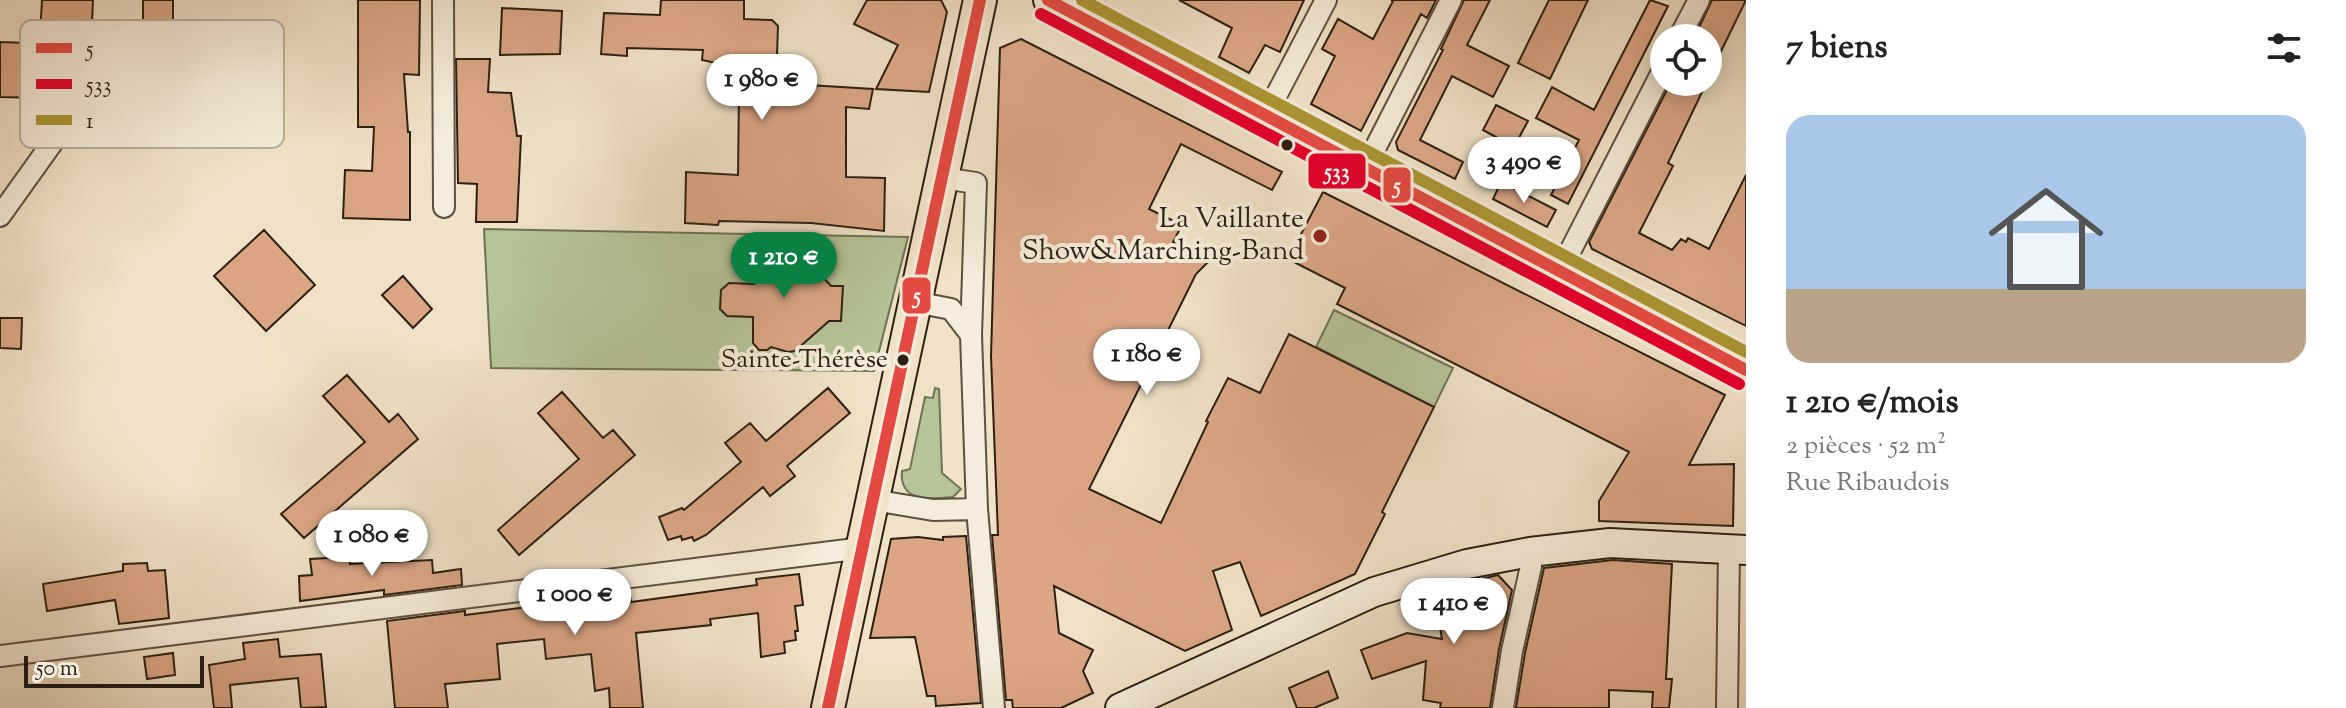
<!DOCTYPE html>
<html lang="fr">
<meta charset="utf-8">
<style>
body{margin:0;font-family:"Sorts Mill Goudy",serif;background:#f2f2f2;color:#222;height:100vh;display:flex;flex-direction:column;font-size:30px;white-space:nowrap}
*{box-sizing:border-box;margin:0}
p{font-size:26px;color:#767676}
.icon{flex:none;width:44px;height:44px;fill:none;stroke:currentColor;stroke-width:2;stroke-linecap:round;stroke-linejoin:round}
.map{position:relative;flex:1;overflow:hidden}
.panel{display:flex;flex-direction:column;background:#fff;width:600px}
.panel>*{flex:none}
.buttons{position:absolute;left:1650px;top:24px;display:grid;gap:16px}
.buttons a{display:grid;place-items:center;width:72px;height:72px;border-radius:50%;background:#fff;box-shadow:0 4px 20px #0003;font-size:40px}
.scale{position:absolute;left:24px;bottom:20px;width:180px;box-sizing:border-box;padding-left:8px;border:4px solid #2b2013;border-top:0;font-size:22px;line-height:28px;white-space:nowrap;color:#2b2013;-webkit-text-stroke:6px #f5ecdb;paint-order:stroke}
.price{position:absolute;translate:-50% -68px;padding:0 18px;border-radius:28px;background:#fff;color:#222;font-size:26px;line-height:52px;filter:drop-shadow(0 2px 4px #0008)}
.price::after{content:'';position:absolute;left:50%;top:48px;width:24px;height:18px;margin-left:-12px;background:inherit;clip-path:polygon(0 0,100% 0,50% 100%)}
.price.on{background:#0b8043;color:#fff}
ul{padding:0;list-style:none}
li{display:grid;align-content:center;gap:16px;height:424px;padding:0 40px}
li span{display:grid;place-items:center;height:248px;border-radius:24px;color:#555}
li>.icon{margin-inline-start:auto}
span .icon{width:144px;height:144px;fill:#fffc;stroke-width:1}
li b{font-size:34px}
h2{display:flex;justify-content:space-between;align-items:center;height:96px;padding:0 40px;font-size:34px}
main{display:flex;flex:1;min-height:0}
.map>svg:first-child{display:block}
.green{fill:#b6c499;stroke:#707256;stroke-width:2}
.building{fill:#dca685;stroke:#2b2013;stroke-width:2}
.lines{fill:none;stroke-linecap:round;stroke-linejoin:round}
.street-casing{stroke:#5c5040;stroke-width:24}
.secondary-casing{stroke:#2b2013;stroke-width:32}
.primary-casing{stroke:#2b2013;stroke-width:36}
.street{stroke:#f5ecdb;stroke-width:20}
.secondary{stroke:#f5ecdb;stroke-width:28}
.primary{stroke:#f0e2c8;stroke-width:32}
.bus-1-casing{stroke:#f5ecdb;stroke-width:18}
.bus-2-casing{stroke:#f5ecdb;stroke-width:18}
.bus-3-casing{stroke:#f5ecdb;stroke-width:18}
.bus-1{stroke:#e44a41;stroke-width:12}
.bus-2{stroke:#e4002b;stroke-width:12}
.bus-3{stroke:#aa9432;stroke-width:12}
.bus-dot{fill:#2b2013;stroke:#f5ecdb;stroke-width:3}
.poi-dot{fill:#8f2418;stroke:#f5ecdb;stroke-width:3}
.labels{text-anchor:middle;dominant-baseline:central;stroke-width:8;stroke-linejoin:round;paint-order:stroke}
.bus-label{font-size:26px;fill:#2b2013;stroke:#f5ecdb;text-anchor:end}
.poi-label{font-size:28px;fill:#2b2013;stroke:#f5ecdb;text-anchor:end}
.key{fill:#f5ecdb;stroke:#b8af9f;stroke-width:2}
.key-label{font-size:22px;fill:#2b2013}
.line-badge{stroke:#f5ecdb;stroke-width:3}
.badge-label{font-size:22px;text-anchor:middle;font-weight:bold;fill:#fff}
</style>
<main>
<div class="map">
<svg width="1746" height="708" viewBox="0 0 1746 708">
<rect width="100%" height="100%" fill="#f0e2c8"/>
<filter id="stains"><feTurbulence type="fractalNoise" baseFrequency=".0025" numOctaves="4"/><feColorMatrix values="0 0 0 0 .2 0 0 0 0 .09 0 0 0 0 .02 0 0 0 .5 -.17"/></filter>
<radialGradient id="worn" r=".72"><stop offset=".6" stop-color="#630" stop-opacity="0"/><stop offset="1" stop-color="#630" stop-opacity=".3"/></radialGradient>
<path class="green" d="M484 229 908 237 874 371 491 368Z
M1334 310 1453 368 1434 407 1316 347Z
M935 388 939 389 942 473 961 489 953 497C930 499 899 503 902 471L910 469 925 397 933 398Z"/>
<path class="building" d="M42 0H93L91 45 54 44 52 72H39L38 98 0 97V42L28 43 40 35Z
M143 0H173V39L143 38Z
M358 0H420L419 75 404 74 408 132H410V220L343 218 345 170 372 171 374 127H358Z
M661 0H744V19L772 20 778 26 776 83 873 89 869 109 846 107V177L885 178 884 231 811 223 719 221 718 225 685 223 686 172 738 175 739 92H717L718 67H715L716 63 702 60 703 50 627 48V56L601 54 604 13 660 15Z
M867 0H941L947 12 929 92 876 89 898 45 854 24Z
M1179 0H1304L1280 52 1265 45 1249 73 1219 57 1232 28Z
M1391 0H1436L1427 18 1421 14 1361 131 1311 104 1335 56 1322 49 1338 19 1373 39 1393 1Z
M1464 0H1490L1467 45 1509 66 1493 97 1452 76 1420 140 1463 162 1455 179 1398 150 1396 142 1443 50 1441 49Z
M1549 0H1588L1550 79 1518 63Z
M1650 0 1668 6 1568 204 1551 195 1579 140 1536 118 1552 87 1594 110Z
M1712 0H1746L1708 78V38H1694Z
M502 8 562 11 560 54 500 55Z
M1021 39 1282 172 1272 190 1181 144 1149 209 1182 225 1173 242 1210 260 1196 274 1089 489 1161 523 1208 422 1206 421 1228 378 1260 393 1289 334 1434 407 1382 512 1385 514 1355 574 1261 616 1240 562 1213 571 1232 630 1185 651 1054 586 1059 633 1093 650 1083 671 1093 693 1061 708H1013L1012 700H1006L992 535H998L991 356 1000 48Z
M456 59H490L488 92 511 93 517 136H521L517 222H476L477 184 458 183Z
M1671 82H1686L1703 90 1668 163 1673 166 1639 233 1672 250 1681 239 1686 242 1688 238 1709 249 1746 175V326L1592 249 1589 242Z
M1496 105 1528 121 1514 147 1483 130Z
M1501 182 1556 210 1547 227 1493 199Z
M1323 192 1725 395 1689 465 1734 464 1733 526 1599 521V501L1629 452 1337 304 1345 288 1288 259Z
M264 230 315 285 266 331 214 276Z
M775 240 809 262 831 286H843L841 321H829L795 351 788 352 771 347 767 350H759L753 343V317L727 316 720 309 721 290 729 283 754 284 755 257Z
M403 276 432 309 413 328 382 295Z
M0 318H22L21 349 0 348Z
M347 375 389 422 398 414 418 439 304 538 281 514 365 442 323 396Z
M828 388 850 413 787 466 795 476 770 496 763 487 706 535 694 541 692 537 682 540 681 536 668 540 659 517 682 508 684 510 741 462 725 443 750 423 766 441Z
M562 392 603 438 613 430 635 455 519 555 498 530 579 459 538 413Z
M966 536 981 703 936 706 935 696H927L915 637 870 638 891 539 918 537 943 540V537Z
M349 557 350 564 432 560 433 573 461 569 462 585 384 595V590L300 601 299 576 312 575 310 559Z
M1613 560 1672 564 1666 679H1672L1669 708H1652L1653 692 1609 690V708H1516L1525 653 1544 568Z
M147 563 148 571 165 570 169 618 119 624 115 600 47 611 43 584 123 571V564Z
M799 574 803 605 795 606 798 631H795L796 640 784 642 785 653 761 657 758 613 710 619 711 625 636 633 643 708H610L609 688 595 691 591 654 546 659 544 639 497 644 500 679 445 684 448 708H395L387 621 465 611V615L630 594 631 602 757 585 756 579Z
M1498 575 1512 590 1499 649 1490 708H1440L1441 703 1423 700 1426 661 1372 679 1361 650 1407 633 1442 639 1434 592 1481 582V579Z
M278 639 280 657 321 654 326 707 301 708 298 678 230 685 232 708H214L209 665 245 659 243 643Z
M173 653 175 675 147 679 144 657Z
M1328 671 1338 698 1314 708H1297L1289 688Z"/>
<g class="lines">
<defs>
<path id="street" d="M443 0 444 207
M1679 38 1699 0
M1266 115 1326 0
M1365 168 1451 0
M942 178 976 183 971 335
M0 216 80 104
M1560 271 1664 68
M915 302 951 309 971 335 977 509 994 708
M873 500 933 510 977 509
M0 656 863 548
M1503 708 1512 651 1531 566 1530 552
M1727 708 1729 549"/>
<path id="secondary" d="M1048 0 1746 370
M1120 708 1374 592 1467 564 1530 552 1610 543 1746 550"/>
<path id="primary" d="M828 708 980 0"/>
</defs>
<use href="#street" class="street-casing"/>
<use href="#secondary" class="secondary-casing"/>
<use href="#primary" class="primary-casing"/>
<use href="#street" class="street"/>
<use href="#secondary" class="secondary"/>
<use href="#primary" class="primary"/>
<defs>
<path id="bus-1" d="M1048 0 1746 370
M828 708 980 0"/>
<path id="bus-2" d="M1041 14 1739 384"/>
<path id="bus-3" d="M1082 0 1746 352"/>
</defs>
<use href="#bus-1" class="bus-1-casing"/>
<use href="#bus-2" class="bus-2-casing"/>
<use href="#bus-3" class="bus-3-casing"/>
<use href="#bus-1" class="bus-1"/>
<use href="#bus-2" class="bus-2"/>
<use href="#bus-3" class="bus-3"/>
</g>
<g class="bus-dot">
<circle cx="1287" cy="145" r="7"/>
<circle cx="903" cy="360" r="7"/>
</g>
<circle class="poi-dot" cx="1320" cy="236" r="8"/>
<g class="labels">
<g class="bus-label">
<text x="888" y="360">Sainte-Thérèse</text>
</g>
<g class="poi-label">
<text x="1304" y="220">La Vaillante<tspan x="1304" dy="32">Show&amp;Marching-Band</tspan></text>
</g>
</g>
<rect x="20" y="20" width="264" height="128" rx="12" class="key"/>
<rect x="36" y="43" width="36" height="10" fill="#e44a41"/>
<rect x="36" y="79" width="36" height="10" fill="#e4002b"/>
<rect x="36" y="115" width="36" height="10" fill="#aa9432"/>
<g class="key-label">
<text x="86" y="56">5</text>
<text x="86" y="92">533</text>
<text x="86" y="128">1</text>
</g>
<g class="line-badge">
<rect x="1307" y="152" width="60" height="38" rx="8" fill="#e4002b"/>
<rect x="1382" y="166" width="30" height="38" rx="8" fill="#e44a41"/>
<rect x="901" y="276" width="31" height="39" rx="8" fill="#e44a41"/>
</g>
<g class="badge-label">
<text x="1337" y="179">533</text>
<text x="1397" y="193">5</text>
<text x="917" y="303">5</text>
</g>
<rect width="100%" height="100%" filter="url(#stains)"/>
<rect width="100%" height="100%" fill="url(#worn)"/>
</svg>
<div class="buttons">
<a><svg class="icon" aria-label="locate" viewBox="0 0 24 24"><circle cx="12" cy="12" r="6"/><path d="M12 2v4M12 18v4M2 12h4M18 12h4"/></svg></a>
</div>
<div class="scale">50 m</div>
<b class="price" style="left:762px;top:122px">1 980 €</b>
<b class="price" style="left:1524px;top:205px">3 490 €</b>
<b class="price on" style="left:784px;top:300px">1 210 €</b>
<b class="price" style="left:1147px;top:397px">1 180 €</b>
<b class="price" style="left:372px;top:578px">1 080 €</b>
<b class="price" style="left:575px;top:637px">1 000 €</b>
<b class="price" style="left:1454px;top:646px">1 410 €</b>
</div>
<section class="panel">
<h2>7 biens<svg class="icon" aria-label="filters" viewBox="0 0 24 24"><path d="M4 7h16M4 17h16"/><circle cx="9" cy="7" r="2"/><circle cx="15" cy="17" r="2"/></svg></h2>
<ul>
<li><span style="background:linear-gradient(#a9c7e8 70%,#b9a48a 0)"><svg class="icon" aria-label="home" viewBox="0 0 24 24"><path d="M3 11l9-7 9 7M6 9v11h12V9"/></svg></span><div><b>1 210 €/mois</b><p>2 pièces · 52 m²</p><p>Rue Ribaudois</p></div></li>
</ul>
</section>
</main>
